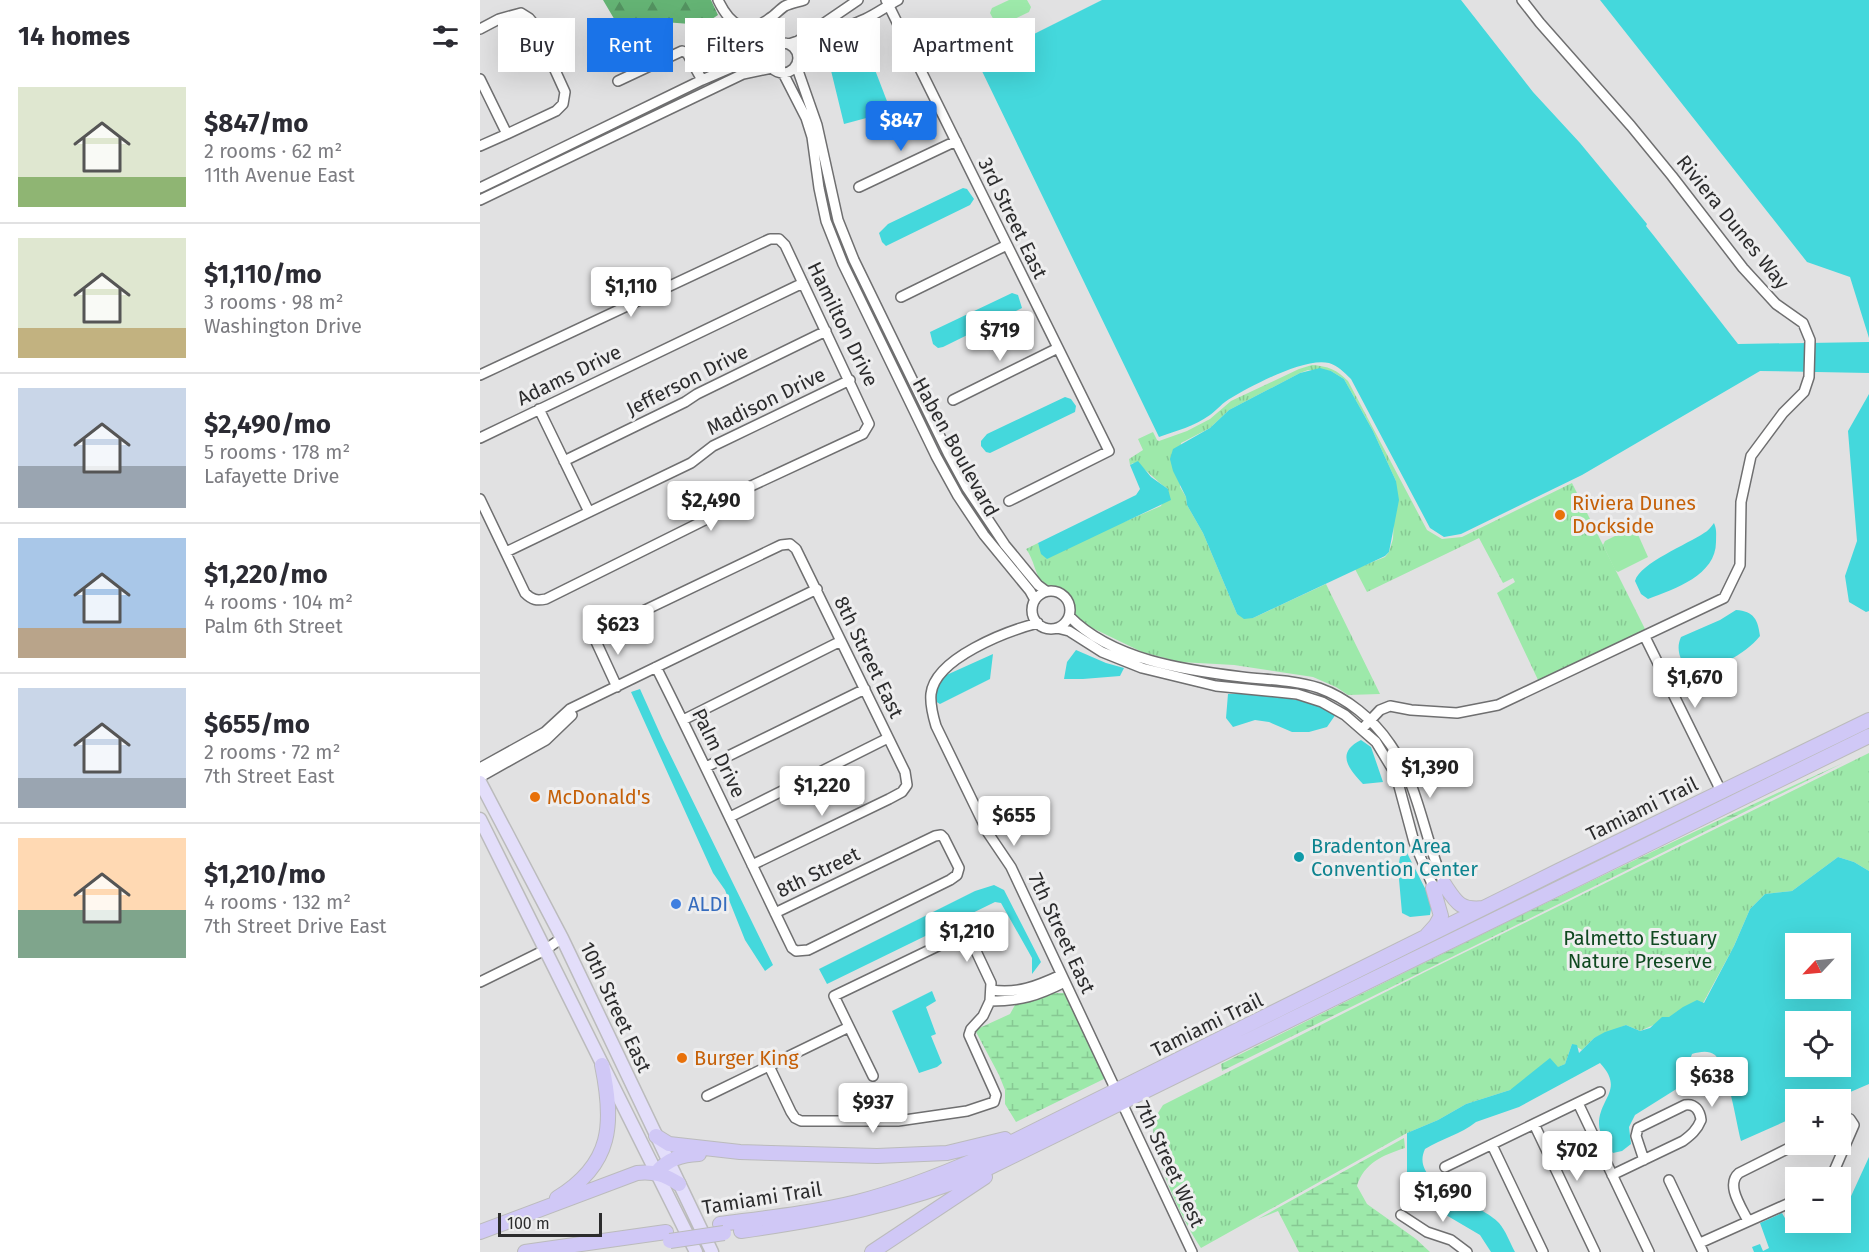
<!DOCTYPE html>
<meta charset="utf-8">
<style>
body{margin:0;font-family:"Fira Sans",sans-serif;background:#f2f2f3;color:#2b2b33;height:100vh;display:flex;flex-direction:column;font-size:22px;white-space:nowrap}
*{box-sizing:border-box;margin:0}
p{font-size:20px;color:#7c7c81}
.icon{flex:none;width:33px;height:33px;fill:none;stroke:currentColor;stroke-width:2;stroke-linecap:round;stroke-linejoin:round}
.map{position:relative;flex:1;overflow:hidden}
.panel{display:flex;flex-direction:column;background:#fff;width:480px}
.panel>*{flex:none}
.top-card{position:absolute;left:18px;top:18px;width:570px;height:54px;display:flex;gap:12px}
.needle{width:39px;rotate:244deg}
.buttons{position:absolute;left:1305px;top:933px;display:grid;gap:12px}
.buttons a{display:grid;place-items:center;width:66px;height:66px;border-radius:0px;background:#fff;box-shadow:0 6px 24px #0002;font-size:30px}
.scale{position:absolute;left:18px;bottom:15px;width:104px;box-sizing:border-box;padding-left:6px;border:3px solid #2c2c2d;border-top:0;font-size:16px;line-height:21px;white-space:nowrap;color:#2c2c2d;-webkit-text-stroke:4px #eeeeef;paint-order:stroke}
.price{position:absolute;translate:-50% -51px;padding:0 14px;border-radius:6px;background:#fff;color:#222;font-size:20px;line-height:39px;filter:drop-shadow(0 2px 3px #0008)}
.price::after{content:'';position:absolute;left:50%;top:36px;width:18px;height:14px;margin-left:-9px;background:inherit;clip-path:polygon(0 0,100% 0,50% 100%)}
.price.current{background:#1a73e8;color:#fff}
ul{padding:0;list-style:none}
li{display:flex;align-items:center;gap:18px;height:150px;padding:0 18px}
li+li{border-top:2px solid #e1e1e2}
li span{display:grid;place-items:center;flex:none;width:168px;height:120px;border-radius:0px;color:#555}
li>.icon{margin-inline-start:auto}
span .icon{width:72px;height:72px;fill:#fffc;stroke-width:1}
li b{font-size:26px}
h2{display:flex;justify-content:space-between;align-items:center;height:72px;padding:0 18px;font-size:26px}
.tag{padding:0 21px;border-radius:0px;background:#fff;box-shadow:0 6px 24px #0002;font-size:21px;line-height:54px}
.tag.current{background:#1a73e8;color:#fff}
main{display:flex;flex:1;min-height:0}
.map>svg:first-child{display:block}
.forest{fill:url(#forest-firs)}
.wetland{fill:url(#wetland-marsh)}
.park{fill:url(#park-tufts)}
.pitch{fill:#9de9aa}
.water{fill:#44d8dc;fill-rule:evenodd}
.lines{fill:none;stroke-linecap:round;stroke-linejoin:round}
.minor-casing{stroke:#6f6f70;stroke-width:12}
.major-casing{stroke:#bbbbbc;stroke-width:15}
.highway-casing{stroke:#bbbbbc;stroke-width:16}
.minor{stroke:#fff;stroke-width:9}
.major{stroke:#e3defa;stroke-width:12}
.highway{stroke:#d0c8f6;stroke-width:14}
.highway-bridge-casing{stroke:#bbbbbc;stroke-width:16;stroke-linecap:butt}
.highway-bridge{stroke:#d0c8f6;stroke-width:14}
.food-dot{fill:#e8710a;stroke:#eeeeef;stroke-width:2}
.culture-dot{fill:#0f9aa8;stroke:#eeeeef;stroke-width:2}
.shop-dot{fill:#3f7fe0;stroke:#eeeeef;stroke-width:2}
.labels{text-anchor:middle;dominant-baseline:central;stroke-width:6;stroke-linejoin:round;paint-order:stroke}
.street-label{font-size:20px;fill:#2c2c2d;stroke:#eeeeef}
.food-label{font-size:20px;fill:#c56008;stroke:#eeeeef;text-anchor:start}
.culture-label{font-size:20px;fill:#0d838f;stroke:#eeeeef;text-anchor:start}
.shop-label{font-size:20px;fill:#366cbe;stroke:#eeeeef;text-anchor:start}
.park-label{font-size:20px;fill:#0f4920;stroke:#eeeeef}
</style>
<main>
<section class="panel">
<h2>14 homes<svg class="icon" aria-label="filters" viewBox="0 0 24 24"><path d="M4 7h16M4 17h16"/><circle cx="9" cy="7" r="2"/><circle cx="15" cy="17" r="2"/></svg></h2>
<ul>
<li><span style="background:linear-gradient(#dfe7d0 75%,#8fb573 0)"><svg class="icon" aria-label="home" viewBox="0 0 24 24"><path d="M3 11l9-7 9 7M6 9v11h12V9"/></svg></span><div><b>$847/mo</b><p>2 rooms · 62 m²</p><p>11th Avenue East</p></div></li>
<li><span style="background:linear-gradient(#dfe7d0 75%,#c2b280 0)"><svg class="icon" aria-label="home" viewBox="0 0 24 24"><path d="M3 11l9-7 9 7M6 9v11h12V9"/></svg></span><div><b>$1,110/mo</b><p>3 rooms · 98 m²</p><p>Washington Drive</p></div></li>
<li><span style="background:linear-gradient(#c9d6e8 65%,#9aa5b1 0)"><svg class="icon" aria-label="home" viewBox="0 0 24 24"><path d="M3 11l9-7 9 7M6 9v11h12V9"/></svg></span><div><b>$2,490/mo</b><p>5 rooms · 178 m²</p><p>Lafayette Drive</p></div></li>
<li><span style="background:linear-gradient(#a9c7e8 75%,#b9a48a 0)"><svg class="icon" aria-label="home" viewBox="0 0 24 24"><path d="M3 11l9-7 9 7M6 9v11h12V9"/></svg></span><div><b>$1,220/mo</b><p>4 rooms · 104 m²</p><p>Palm 6th Street</p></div></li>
<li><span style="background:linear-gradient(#c9d6e8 75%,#9aa5b1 0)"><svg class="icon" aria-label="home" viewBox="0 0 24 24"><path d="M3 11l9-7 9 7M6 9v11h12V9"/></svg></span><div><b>$655/mo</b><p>2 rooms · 72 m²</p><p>7th Street East</p></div></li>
<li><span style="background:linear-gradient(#ffd9b3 60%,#7fa58c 0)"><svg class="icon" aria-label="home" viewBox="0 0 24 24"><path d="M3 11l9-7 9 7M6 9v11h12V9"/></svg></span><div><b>$1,210/mo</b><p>4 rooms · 132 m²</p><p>7th Street Drive East</p></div></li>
</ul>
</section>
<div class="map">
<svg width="1389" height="1252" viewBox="0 0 1389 1252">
<defs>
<pattern id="forest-firs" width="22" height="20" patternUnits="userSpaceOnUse" patternTransform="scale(1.5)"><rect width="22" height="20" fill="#64b374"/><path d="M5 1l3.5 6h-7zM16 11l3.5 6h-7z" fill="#539260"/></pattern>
<pattern id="wetland-marsh" width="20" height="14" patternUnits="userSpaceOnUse" patternTransform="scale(1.5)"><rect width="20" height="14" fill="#9de9aa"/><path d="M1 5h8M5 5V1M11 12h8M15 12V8" fill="none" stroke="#87c893"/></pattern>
<pattern id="park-tufts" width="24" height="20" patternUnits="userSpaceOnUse" patternTransform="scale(1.5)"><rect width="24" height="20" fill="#9de9aa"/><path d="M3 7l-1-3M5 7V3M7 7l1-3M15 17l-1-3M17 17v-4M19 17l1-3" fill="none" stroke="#87c893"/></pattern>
</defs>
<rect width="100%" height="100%" fill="#e1e1e2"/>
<path class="forest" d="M123 0H231L238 15 223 25 158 20 136 22Z"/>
<path class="wetland" d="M1363 763 742 1071 741 1064C947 961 1153 858 1363 763Z
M573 993H584L626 1078 536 1122 525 1104V1090L519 1075 495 1030 530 1014 535 1005Z
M924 1138 925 1148C903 1155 884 1163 877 1186L887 1204 936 1239 950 1252H819L798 1211 778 1219Z"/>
<path class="park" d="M832 365C848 366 857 370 868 381L947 530 962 539 982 537 1092 483 1166 631 1059 682 1017 593 1035 582 1033 578 1023 583 999 538 887 592 875 569 905 557 909 552 913 539 916 481 893 431 864 379 851 371 828 370 820 373 749 410 730 428 701 443 700 487 706 497 707 505 723 533 757 614 773 618 846 584 900 694 868 695 856 687 833 677 754 665 700 662 662 652 602 623 593 614C595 602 589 591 577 588 571 586 568 589 563 584 555 575 554 559 546 549L558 543 559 546 646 521 681 506 688 489C675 481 667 468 653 463L650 465 649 459 663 450 658 439 673 432 677 440 679 441 707 431 730 419 751 401 819 369Z
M1389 753V871L1374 862 1358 857 1312 891 1285 894 1270 909 1253 948 1223 1003 1160 1031 1146 1025 1114 1038 1102 1050 1092 1044 1085 1064 1030 1090 986 1104 958 1120 927 1133 721 1248C702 1220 671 1155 673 1121L683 1105 947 971Z"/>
<path class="pitch" d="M529 0H547L551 7 549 12 520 26 516 24 510 13 512 8Z
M1151 528 1156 530 1168 557 1138 572 1135 570 1123 545 1125 541Z"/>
<path class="water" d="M622 0H981L1053 92 1100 143 1167 224 1166 226 1174 236 1258 344 1389 342V373L1280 371 1102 475 981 534 964 537 950 528 871 379C864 372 858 366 849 363 825 357 773 385 751 398 743 402 737 410 730 415 715 426 696 431 679 437L500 67V62L504 59Z
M1120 0H1389V338L1370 277 1327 262Z
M382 36 410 109 405 113 364 124 346 50Z
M483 188 487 189 494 199 490 205 406 246 402 242 399 233 408 224Z
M532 293 538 295 542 308 463 347 458 348 453 344 450 332Z
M840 368 851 371 864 379 893 431 916 481 919 500 909 552 905 556 773 618 764 619 757 614 723 533 707 505 706 497 693 471 690 459 693 449 730 428 749 410 820 373Z
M1389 394V611L1386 612 1369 602 1365 576 1377 541 1368 431Z
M585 397 591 399 596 406 595 412 510 453 506 452 501 446V441L507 434Z
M658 461 671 477 688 489 691 500 567 559 561 554 558 543 656 495 660 489 650 465Z
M1234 523C1237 530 1236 535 1236 542 1236 575 1195 589 1168 599L1161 594 1155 581C1160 563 1208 544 1224 533 1228 531 1231 527 1234 523Z
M1256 610C1274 611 1278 620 1280 636 1265 655 1233 671 1210 673 1201 662 1195 650 1201 637L1240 620Z
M596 650 626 663 644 668 640 676 603 679H584L587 662Z
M513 654 510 679 460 704 455 701V694L462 677Z
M160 689 182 738 293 965 285 971 265 940 245 890 233 873 151 692Z
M777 693 834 703 856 714 847 727 829 732H812L789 722 775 720 753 727 746 718 748 694Z
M881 740 891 747 903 782 883 784C869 769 855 753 881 740Z
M927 853 952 902 950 915 930 917 922 913 918 868 920 857Z
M1358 857 1374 862 1389 871V1084L1354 1099 1316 1100 1315 1117 1261 1141C1256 1122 1248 1067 1235 1055 1228 1050 1220 1052 1212 1054L1203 1080 1198 1088 1155 1115 1149 1127 1151 1144 1142 1151 1133 1153C1127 1145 1119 1134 1119 1124 1119 1098 1145 1090 1120 1063L1039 1107 996 1122C981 1134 961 1139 945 1149 928 1185 1001 1203 1019 1223 1026 1231 1030 1243 1035 1252H1011L1000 1235 949 1205 932 1191 927 1172V1133L958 1120 986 1104 1030 1090 1070 1058 1078 1067 1085 1064 1092 1044 1097 1045 1099 1053 1114 1038 1125 1032 1146 1025 1160 1031 1170 1028 1182 1017H1189L1203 1007 1217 1000 1224 1003 1254 946 1270 909 1285 894 1312 891ZM1316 944H1360V988H1316ZM1316 1022H1360V1066H1316Z
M514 885 524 890 561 962 552 974V958L521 903 515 902 347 984 339 969 495 891Z
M452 991 456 1001 446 1007 456 1034 451 1036 462 1063 457 1067 439 1073 412 1011Z
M1389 1157V1252H1274L1272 1247 1280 1244 1283 1251 1289 1248 1280 1223 1302 1213 1309 1225 1315 1228 1360 1222 1361 1218Z"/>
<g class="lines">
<defs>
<path id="minor" d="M238 0C250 25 266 37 290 18 295 15 300 9 305 6 311 3 318 2 324 0
M406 0 629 451 529 501
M0 29 19 19 41 13 49 18 54 24 85 92 83 104 76 111 27 134 0 79
M288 58a15 15 0 1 1 30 0a15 15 0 1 1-30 0Z
M309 44 318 41 378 0
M318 56C338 38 360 30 385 19 396 14 407 6 418 0
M316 65 337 125 358 220 374 260 468 453 487 488 525 545 558 585 566 591
M303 73 326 118 332 137 339 188 346 221 363 264 456 456 478 496 504 535 550 591 555 600
M138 81 202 51 207 53 222 80
M0 146 27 134
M379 187 476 141
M0 188 222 80 290 51
M0 200 263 74 292 68
M421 297 527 245
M0 375 290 239H299L305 245 389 424 383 434 269 487 261 492 237 514 66 599C57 601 52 600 45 593L0 499
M473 400 578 348
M59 409 109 512
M0 438 323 283
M84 461 205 402 217 394 346 331
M26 552 211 463 233 446 370 380
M552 610a19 19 0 1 1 38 0a19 19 0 1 1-38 0Z
M589 616C632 660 704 670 762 677 788 680 814 680 839 688 867 698 893 719 910 744 940 786 944 841 966 888
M558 623C527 631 455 658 451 694 450 704 453 716 456 726L508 833 531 867 712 1252
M577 628 589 631 622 652 662 668 736 686 817 694 842 702 865 715 896 742 916 775 934 842 955 891
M1165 637 1242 793
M176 667C223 760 267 855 312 948L316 951 328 950 470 880 477 875 479 868 464 838 461 835 455 836 295 913
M137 687 113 635 301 545 310 544 316 549 425 772 427 785 422 792 409 799 272 865
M203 720 361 641
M882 729 900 710 910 706 931 710 977 713 1018 705 1244 598 1260 565 1261 502 1271 456 1303 413 1324 392 1329 377 1330 340 1323 323 1296 304 1263 268 1192 176 1151 126 1060 23 1042 0
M226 767 385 689
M0 768 65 732 90 709 337 589
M0 777 66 740 92 715
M250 817 408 738
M0 982 65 950 82 938
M511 990C538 994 557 986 581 975
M510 1001C541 1001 557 996 585 982
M289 1066 311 1112 315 1118 321 1121H418L487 1111 514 1102 516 1095 489 1035 491 1029 503 1016 510 1001 511 983 487 932 354 996 393 1076
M227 1096 369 1027
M1098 1103 1169 1252
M1054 1124 1115 1252
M1012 1145 1063 1252
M965 1167 1120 1092
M1132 1175 1203 1141C1211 1135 1217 1130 1221 1120 1220 1111 1215 1103 1205 1105L1158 1128 1156 1136 1164 1160
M1351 1178 1374 1125 1370 1119 1360 1124
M1189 1180 1223 1252
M921 1215 947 1232 971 1240 987 1252
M1268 1221C1262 1208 1245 1185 1259 1173L1317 1144
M1220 1243 1316 1200"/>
<path id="major" d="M0 782 82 938 232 1252
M0 819 216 1252"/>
<path id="highway" d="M964 884C976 902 980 911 1004 908
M947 935 956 925 961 916 953 888
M176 1136 189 1144 260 1152 397 1156 467 1153 525 1139
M177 1172C188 1159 201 1155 219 1154
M77 1198C133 1164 134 1123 122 1065
M240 1224C285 1218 332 1213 377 1202 421 1191 463 1174 504 1156L1078 871 1389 720
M261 1231C345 1219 421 1205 500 1172L1389 736
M0 1232 157 1173C174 1171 185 1175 199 1184
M45 1252 186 1232
M392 1252 505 1177"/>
</defs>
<use href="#minor" class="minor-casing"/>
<use href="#major" class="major-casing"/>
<use href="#highway" class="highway-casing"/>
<use href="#minor" class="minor"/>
<use href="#major" class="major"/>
<use href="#highway" class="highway"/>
<defs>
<path id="highway-bridge" d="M190 1241 244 1233"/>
</defs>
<use href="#highway-bridge" class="highway-bridge-casing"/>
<use href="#highway-bridge" class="highway-bridge"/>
</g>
<g class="food-dot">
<circle cx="1080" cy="515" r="6"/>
<circle cx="55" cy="797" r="6"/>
<circle cx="202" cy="1058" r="6"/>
</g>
<circle class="culture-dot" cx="819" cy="857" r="6"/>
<circle class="shop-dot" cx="196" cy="904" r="6"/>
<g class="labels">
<g class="street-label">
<text transform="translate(533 218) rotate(64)">3rd Street East</text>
<text transform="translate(1253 222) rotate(51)">Riviera Dunes Way</text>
<text transform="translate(363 324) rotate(64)">Hamilton Drive</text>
<text transform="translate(89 375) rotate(-26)">Adams Drive</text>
<text transform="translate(207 380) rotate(-27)">Jefferson Drive</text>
<text transform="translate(286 401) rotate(-26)">Madison Drive</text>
<text transform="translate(476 447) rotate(61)">Haben Boulevard</text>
<text transform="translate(389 657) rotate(64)">8th Street East</text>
<text transform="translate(239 753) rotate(64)">Palm Drive</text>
<text transform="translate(1162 809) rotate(-26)">Tamiami Trail</text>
<text transform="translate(338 872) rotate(-26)">8th Street</text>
<text transform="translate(582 933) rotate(65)">7th Street East</text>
<text transform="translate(136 1007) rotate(65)">10th Street East</text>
<text transform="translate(727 1025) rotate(-26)">Tamiami Trail</text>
<text transform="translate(690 1164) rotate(65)">7th Street West</text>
<text transform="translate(282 1198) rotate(-9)">Tamiami Trail</text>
</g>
<g class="food-label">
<text x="1092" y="503">Riviera Dunes<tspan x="1092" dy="23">Dockside</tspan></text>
<text x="67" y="797">McDonald's</text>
<text x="214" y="1058">Burger King</text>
</g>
<g class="culture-label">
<text x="831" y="846">Bradenton Area<tspan x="831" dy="23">Convention Center</tspan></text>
</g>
<g class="shop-label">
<text x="208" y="904">ALDI</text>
</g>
<g class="park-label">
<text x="1160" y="938">Palmetto Estuary<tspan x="1160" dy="23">Nature Preserve</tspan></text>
</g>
</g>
</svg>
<div class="buttons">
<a><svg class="needle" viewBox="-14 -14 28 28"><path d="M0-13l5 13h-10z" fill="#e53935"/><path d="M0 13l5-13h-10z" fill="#7c7c81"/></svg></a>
<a><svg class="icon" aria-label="locate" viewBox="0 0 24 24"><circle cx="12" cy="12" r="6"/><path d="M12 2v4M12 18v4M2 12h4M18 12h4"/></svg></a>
<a>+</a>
<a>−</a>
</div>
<div class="scale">100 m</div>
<b class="price current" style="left:421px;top:152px">$847</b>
<b class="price" style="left:151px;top:318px">$1,110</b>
<b class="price" style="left:520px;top:362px">$719</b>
<b class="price" style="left:231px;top:532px">$2,490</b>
<b class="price" style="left:138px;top:656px">$623</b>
<b class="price" style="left:1215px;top:709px">$1,670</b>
<b class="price" style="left:950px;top:799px">$1,390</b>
<b class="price" style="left:342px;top:817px">$1,220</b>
<b class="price" style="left:534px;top:847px">$655</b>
<b class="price" style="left:487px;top:963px">$1,210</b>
<b class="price" style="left:1232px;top:1108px">$638</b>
<b class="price" style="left:393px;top:1134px">$937</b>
<b class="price" style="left:1097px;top:1182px">$702</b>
<b class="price" style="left:963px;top:1223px">$1,690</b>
<div class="top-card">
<a class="tag">Buy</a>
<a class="tag current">Rent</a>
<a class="tag">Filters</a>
<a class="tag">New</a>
<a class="tag">Apartment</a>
</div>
</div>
</main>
